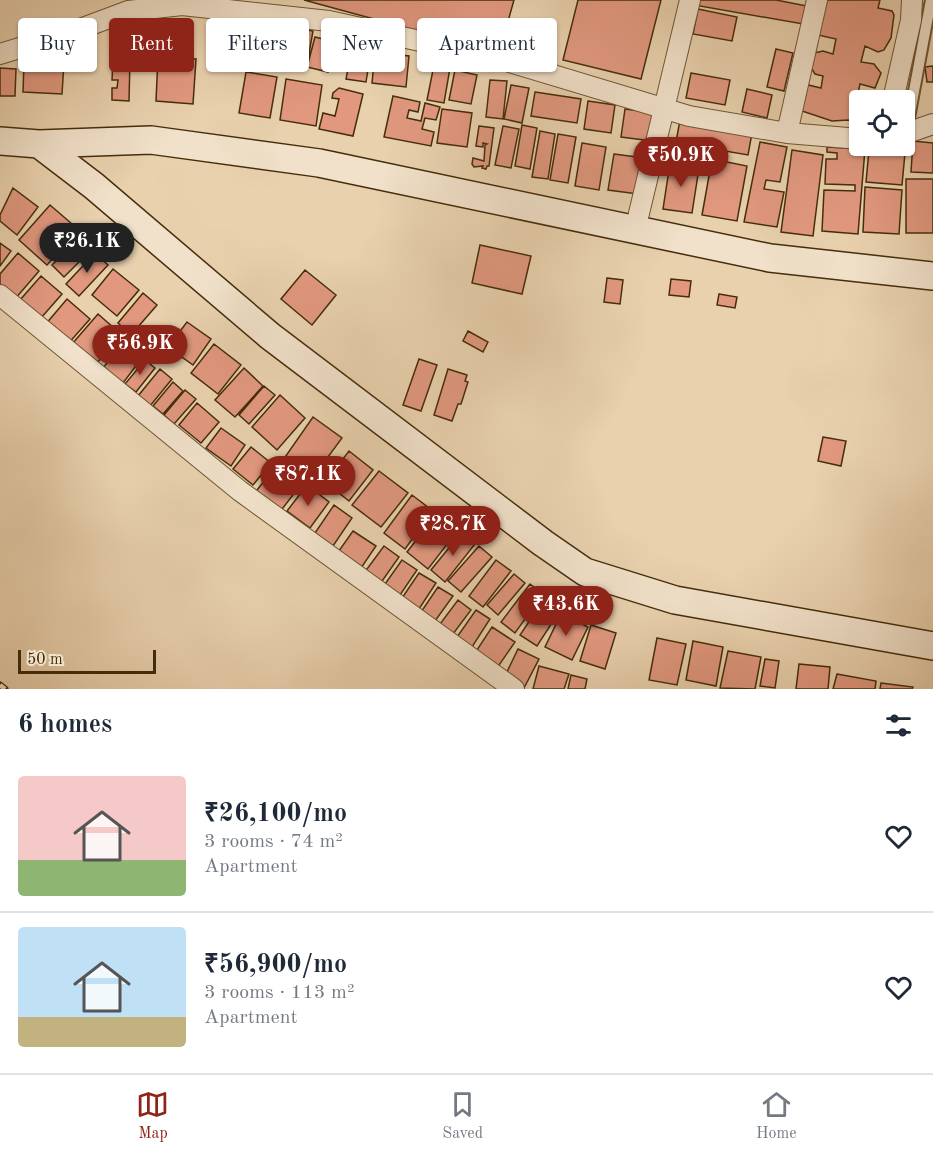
<!DOCTYPE html>
<meta charset="utf-8">
<style>
body{margin:0;font-family:"Old Standard TT",serif;background:#f6f6f7;color:#1f2937;height:100vh;display:flex;flex-direction:column;font-size:22px;white-space:nowrap}
*{box-sizing:border-box;margin:0}
p{font-size:20px;color:#747a83}
.icon{flex:none;width:33px;height:33px;fill:none;stroke:currentColor;stroke-width:2;stroke-linecap:round;stroke-linejoin:round}
.map{position:relative;height:689px;overflow:hidden}
.panel{display:flex;flex-direction:column;background:#fff;flex:1}
.panel>*{flex:none}
.hud{position:absolute;left:18px;top:18px;width:600px;height:54px;display:flex;gap:12px}
.controls{position:absolute;left:849px;top:90px;display:grid;gap:12px}
.controls a{display:grid;place-items:center;width:66px;height:66px;border-radius:6px;background:#fff;box-shadow:0 2px 4px #0004;font-size:30px}
.scale{position:absolute;left:18px;bottom:15px;width:138px;box-sizing:border-box;padding-left:6px;border:3px solid #452d0b;border-top:0;font-size:16px;line-height:21px;white-space:nowrap;color:#452d0b;-webkit-text-stroke:4px #f1e1ca;paint-order:stroke}
.price{position:absolute;translate:-50% -51px;padding:0 14px;border-radius:21px;background:#8f2418;color:#fff;font-size:20px;line-height:39px;filter:drop-shadow(0 2px 3px #0008)}
.price::after{content:'';position:absolute;left:50%;top:36px;width:18px;height:14px;margin-left:-9px;background:inherit;clip-path:polygon(0 0,100% 0,50% 100%)}
.price.current{background:#222;color:#fff}
ul{padding:0;list-style:none}
li{display:flex;align-items:center;gap:18px;height:150px;padding:0 18px}
li+li{border-top:2px solid #e0e1e3}
li span{display:grid;place-items:center;flex:none;width:168px;height:120px;border-radius:6px;color:#555}
li>.icon{margin-inline-start:auto}
span .icon{width:72px;height:72px;fill:#fffc;stroke-width:1}
li b{font-size:26px}
h2{display:flex;justify-content:space-between;align-items:center;height:72px;padding:0 18px;font-size:26px}
.pill{padding:0 21px;border-radius:6px;background:#fff;box-shadow:0 2px 4px #0004;font-size:21px;line-height:54px}
.pill.current{background:#8f2418;color:#fff}
.menu{display:flex;justify-content:space-around;align-items:center;height:84px;border-top:2px solid #e0e1e3;background:#fff;font-size:16px;color:#747a83}
.menu a{display:grid;justify-items:center;gap:3px}
.menu .current{color:#8f2418}
.map>svg:first-child{display:block}
.building{fill:#e1987f;stroke:#452d0b;stroke-width:1.5}
.lines{fill:none;stroke-linecap:round;stroke-linejoin:round}
.lane-casing{stroke:#6e5634;stroke-width:14}
.street-casing{stroke:#6e5634;stroke-width:22}
.secondary-casing{stroke:#452d0b;stroke-width:30}
.lane{stroke:#f1e1ca;stroke-width:10}
.street{stroke:#f1e1ca;stroke-width:20}
.secondary{stroke:#f1e1ca;stroke-width:27}
.rail-casing{stroke:#452d0b;stroke-width:7}
.rail{stroke:#f1e1ca;stroke-width:4.5;stroke-dasharray:14;stroke-linecap:butt}
</style>
<div class="map">
<svg width="933" height="689" viewBox="0 0 933 689">
<rect width="100%" height="100%" fill="#e9d1ae"/>
<filter id="stains"><feTurbulence type="fractalNoise" baseFrequency=".00333" numOctaves="4"/><feColorMatrix values="0 0 0 0 .2 0 0 0 0 .09 0 0 0 0 .02 0 0 0 .5 -.17"/></filter>
<radialGradient id="worn" r=".72"><stop offset=".6" stop-color="#630" stop-opacity="0"/><stop offset="1" stop-color="#630" stop-opacity=".3"/></radialGradient>
<path class="building" d="M304 0H514L499 53Z
M578 0H661L641 79 563 60Z
M695 0H776L807 6 803 24 694 5Z
M826 0H880L878 8 892 11 894 15 891 38 884 50 878 52 865 46 861 62 874 64 881 73 875 88 860 84 857 98 870 100H860V123L848 120 832 121 799 110 804 84 821 88 823 76 815 74 810 66 814 53 823 51 833 54 836 39 818 35 820 10Z
M698 9 737 17 732 41 693 34Z
M210 20 230 22 227 55 208 53Z
M235 23 249 25 245 59 230 57Z
M254 25 271 27 266 60 250 58Z
M273 27 290 29 288 60 271 59Z
M296 28 313 31 307 65 290 62Z
M315 37 335 42 328 72 307 67Z
M352 48 371 51 366 82 346 79Z
M776 49 793 53 784 91 767 87Z
M375 52 409 56 406 87 372 83Z
M158 57 196 59 193 104 156 101Z
M113 59H130L129 101 112 100V88H117L118 80H112Z
M24 62 64 63 62 94 23 92Z
M434 65 450 68 444 103 427 100Z
M933 66V82H927L925 67Z
M0 68 16 69 15 96H0Z
M455 70 477 75 471 104 449 100Z
M246 72 277 77 270 118 239 113Z
M691 73 730 80 725 105 686 98Z
M286 79 322 85 316 126 280 120Z
M490 80 507 81 503 119 486 117Z
M511 85 529 88 522 123 504 119Z
M339 88 363 94 353 136 319 129 323 113 335 116 339 99 332 98 333 93Z
M747 89 772 95 767 118 742 112Z
M535 92 581 99 577 123 531 116Z
M393 96 420 102 418 112 409 110 407 118 421 121 425 103 440 107 436 120 425 118 422 129 434 132 431 146 384 137Z
M588 101 615 105 611 133 584 129Z
M442 109 472 113 467 147 437 143Z
M625 109 657 113 652 141 621 137Z
M680 120 752 133 748 155 702 147 700 158 674 153Z
M522 125 537 128 530 169 515 166Z
M479 126 494 128 489 166H487L486 169 482 168 483 166 474 167 472 164 473 158 484 161 485 145 487 144 483 143V147L476 146Z
M503 126 519 129 511 168 495 165Z
M540 131 555 134 548 179 532 177Z
M558 134 576 137 568 183 550 180Z
M913 141 933 143V173L911 172Z
M760 142 787 147 780 182 766 180 764 189 784 192 777 227 744 222Z
M582 143 606 147 599 190 575 186Z
M827 147 865 149 858 234 822 231 824 190 855 191V185L825 184 826 159H837V153L827 152Z
M792 150 823 155 813 236 781 232Z
M869 150 905 153 902 185 866 182Z
M614 154 644 158 638 194 608 190Z
M712 159 747 166 737 221 702 215Z
M670 163 699 168 692 213 663 209Z
M906 179H933V233H906Z
M865 187 902 190 899 234 863 232Z
M13 188 38 207 17 235 0 221V215Z
M50 205 79 230 47 265 19 240Z
M83 234 95 246 64 277 52 265Z
M0 243 11 251 0 266Z
M480 245 531 256 522 294 472 283Z
M18 253 39 271 15 299 0 286V274Z
M95 253 108 265 79 296 66 284Z
M113 269 139 290 117 316 92 295Z
M305 270 336 295 312 325 281 299Z
M41 276 62 294 41 318 20 300Z
M607 278 623 280 620 304 604 302Z
M671 279 691 281 689 297 669 295Z
M143 293 157 305 131 335 118 323Z
M719 294 737 297 735 308 717 305Z
M67 299 90 319 67 345 45 325Z
M98 314 122 335 95 365 72 344Z
M187 322 211 339 193 365 168 347Z
M468 331 488 342 483 352 463 341Z
M125 339 145 354 123 383 103 368Z
M214 344 241 365 218 394 191 373Z
M419 359 437 365 421 411 403 405Z
M145 360 155 368 136 392 125 384Z
M244 368 263 386 235 417 215 400Z
M160 369 172 379 150 406 138 396Z
M448 369 467 375 465 381 468 382 461 404H458L452 421 434 415Z
M173 382 183 391 163 414 153 406Z
M264 386 275 395 249 424 239 415Z
M185 390 196 399 174 424 164 415Z
M280 395 305 418 277 450 252 427Z
M197 403 219 422 201 443 179 425Z
M313 417 342 438 311 480 283 460Z
M221 428 245 445 231 466 206 448Z
M823 437 846 441 841 466 818 461Z
M251 447 271 463 253 485 233 469Z
M349 451 373 470 349 501 325 482Z
M278 463 303 482 279 513 254 494Z
M379 471 408 493 381 527 352 505Z
M307 485 329 502 310 528 287 511Z
M412 495 433 511 405 549 384 533Z
M334 505 352 518 333 546 315 533Z
M437 514 458 530 428 569 407 552Z
M353 531 376 546 359 571 336 555Z
M461 533 475 544 445 582 431 570Z
M384 546 399 557 380 584 364 573Z
M479 546 492 557 461 592 448 581Z
M402 560 417 570 400 595 385 584Z
M496 560 511 571 483 607 469 596Z
M419 573 436 583 419 609 402 598Z
M514 574 525 583 498 615 487 605Z
M530 584 543 594 515 633 501 622Z
M438 587 453 596 435 621 421 612Z
M545 598 561 609 537 646 520 635Z
M458 600 471 610 453 634 440 624Z
M476 610 490 619 472 647 457 637Z
M561 614 588 627 572 660 545 647Z
M591 625 616 633 605 669 580 661Z
M492 627 515 642 497 668 475 653Z
M657 638 686 644 677 685 649 680Z
M693 641 723 647 716 686 686 680Z
M518 649 539 659 524 688 504 678Z
M728 651 761 657 755 689 720 688Z
M765 659 779 661 775 688 760 686Z
M799 664 830 667 828 689H796Z
M539 666 569 674 564 689H533Z
M837 674 876 681 875 689H833Z
M571 675 587 679 585 689H568Z
M881 683 913 687 912 689H880Z"/>
<g class="lines">
<defs>
<path id="lane" d="M906 134 931 0"/>
<path id="street" d="M0 54 69 33 128 11 182 5 329 21 493 57 689 116 787 133 860 139
M893 100 911 20 912 0
M787 133 817 0
M904 134 933 124
M635 230 690 0
M0 295 240 491 514 689"/>
<path id="secondary" d="M0 141 39 144 151 140 319 163 770 258 933 276
M39 144 94 186 270 336 543 543 585 572 675 600 933 646"/>
</defs>
<use href="#lane" class="lane-casing"/>
<use href="#street" class="street-casing"/>
<use href="#secondary" class="secondary-casing"/>
<use href="#lane" class="lane"/>
<use href="#street" class="street"/>
<use href="#secondary" class="secondary"/>
<defs>
<path id="rail" d="M0 685 5 689"/>
</defs>
<use href="#rail" class="rail-casing"/>
<use href="#rail" class="rail"/>
</g>
<rect width="100%" height="100%" filter="url(#stains)"/>
<rect width="100%" height="100%" fill="url(#worn)"/>
</svg>
<div class="controls">
<a><svg class="icon" aria-label="locate" viewBox="0 0 24 24"><circle cx="12" cy="12" r="6"/><path d="M12 2v4M12 18v4M2 12h4M18 12h4"/></svg></a>
</div>
<div class="scale">50 m</div>
<b class="price" style="left:681px;top:188px">₹50.9K</b>
<b class="price current" style="left:87px;top:274px">₹26.1K</b>
<b class="price" style="left:140px;top:376px">₹56.9K</b>
<b class="price" style="left:308px;top:507px">₹87.1K</b>
<b class="price" style="left:453px;top:557px">₹28.7K</b>
<b class="price" style="left:566px;top:637px">₹43.6K</b>
<div class="hud">
<a class="pill">Buy</a>
<a class="pill current">Rent</a>
<a class="pill">Filters</a>
<a class="pill">New</a>
<a class="pill">Apartment</a>
</div>
</div>
<section class="panel">
<h2>6 homes<svg class="icon" aria-label="filters" viewBox="0 0 24 24"><path d="M4 7h16M4 17h16"/><circle cx="9" cy="7" r="2"/><circle cx="15" cy="17" r="2"/></svg></h2>
<ul>
<li><span style="background:linear-gradient(#f6c9c9 70%,#8fb573 0)"><svg class="icon" aria-label="home" viewBox="0 0 24 24"><path d="M3 11l9-7 9 7M6 9v11h12V9"/></svg></span><div><b>₹26,100/mo</b><p>3 rooms · 74 m²</p><p>Apartment</p></div><svg class="icon" aria-label="heart" viewBox="0 0 24 24"><path d="M12 20l-8-8c-3-5 5-10 8-4 3-6 11-1 8 4z"/></svg></li>
<li><span style="background:linear-gradient(#bfe0f5 75%,#c2b280 0)"><svg class="icon" aria-label="home" viewBox="0 0 24 24"><path d="M3 11l9-7 9 7M6 9v11h12V9"/></svg></span><div><b>₹56,900/mo</b><p>3 rooms · 113 m²</p><p>Apartment</p></div><svg class="icon" aria-label="heart" viewBox="0 0 24 24"><path d="M12 20l-8-8c-3-5 5-10 8-4 3-6 11-1 8 4z"/></svg></li>
</ul>
</section>
<nav class="menu">
<a class="current"><svg class="icon" aria-label="map" viewBox="0 0 24 24"><path d="M3 6l6-2 6 2 6-2v14l-6 2-6-2-6 2zM9 4v14M15 6v14"/></svg>Map</a>
<a><svg class="icon" aria-label="saved" viewBox="0 0 24 24"><path d="M7 4h10v16l-5-4-5 4z"/></svg>Saved</a>
<a><svg class="icon" aria-label="home" viewBox="0 0 24 24"><path d="M3 11l9-7 9 7M6 9v11h12V9"/></svg>Home</a>
</nav>
